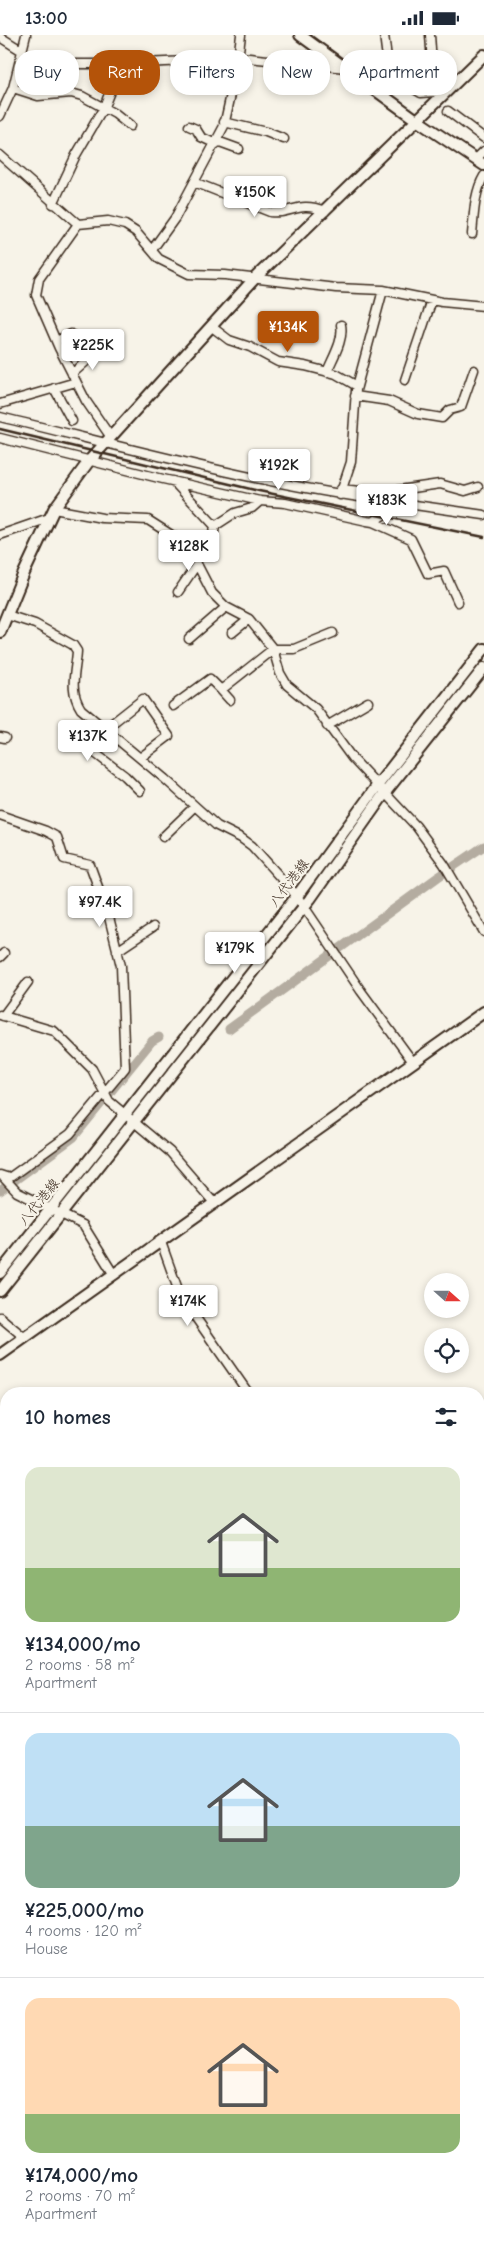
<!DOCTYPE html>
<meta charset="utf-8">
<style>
body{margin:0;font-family:"Comic Neue","Klee One",sans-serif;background:#f6f6f7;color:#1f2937;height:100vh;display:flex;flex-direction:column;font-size:19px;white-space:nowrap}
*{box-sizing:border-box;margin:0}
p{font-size:16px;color:#747a83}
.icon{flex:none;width:28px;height:28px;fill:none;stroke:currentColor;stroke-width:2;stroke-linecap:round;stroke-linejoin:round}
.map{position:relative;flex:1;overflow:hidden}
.side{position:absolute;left:0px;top:1352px;width:485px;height:866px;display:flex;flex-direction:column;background:#fff;border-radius:20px 20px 0 0;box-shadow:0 2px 8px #0003}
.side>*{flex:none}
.hud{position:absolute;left:15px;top:15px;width:455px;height:45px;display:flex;gap:10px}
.needle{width:32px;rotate:111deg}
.fabs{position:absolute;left:424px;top:1238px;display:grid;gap:10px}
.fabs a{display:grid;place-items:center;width:45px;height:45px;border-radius:50%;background:#fff;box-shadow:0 2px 8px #0003;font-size:25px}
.price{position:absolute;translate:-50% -42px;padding:0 11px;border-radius:5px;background:#fff;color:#222;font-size:16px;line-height:32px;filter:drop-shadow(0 1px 2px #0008)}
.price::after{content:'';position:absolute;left:50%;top:30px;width:15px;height:11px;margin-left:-8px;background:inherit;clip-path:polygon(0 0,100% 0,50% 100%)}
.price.active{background:#b45309;color:#fff}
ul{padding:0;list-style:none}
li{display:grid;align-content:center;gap:10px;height:265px;padding:0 25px}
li+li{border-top:1px solid #e0e1e3}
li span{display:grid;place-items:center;height:155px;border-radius:15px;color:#555}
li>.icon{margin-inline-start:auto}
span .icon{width:90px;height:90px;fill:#fffc;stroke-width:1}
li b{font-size:21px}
h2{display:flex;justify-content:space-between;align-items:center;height:60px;padding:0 25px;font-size:21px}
.chip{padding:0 18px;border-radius:20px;background:#fff;box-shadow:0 2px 8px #0003;font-size:18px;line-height:45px}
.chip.active{background:#b45309;color:#fff}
.status{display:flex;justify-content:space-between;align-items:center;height:35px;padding:0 25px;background:#fff;direction:ltr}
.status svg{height:14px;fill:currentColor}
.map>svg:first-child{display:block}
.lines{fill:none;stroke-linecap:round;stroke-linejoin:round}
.canal{stroke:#b4aca0;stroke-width:9}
.street-casing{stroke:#3b2a1e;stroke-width:11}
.secondary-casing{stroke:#3b2a1e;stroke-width:14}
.highway-casing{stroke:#3b2a1e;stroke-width:18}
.street{stroke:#f7f3e8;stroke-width:8}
.secondary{stroke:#f7f3e8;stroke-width:10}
.highway{stroke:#f7f3e8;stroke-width:14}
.rail{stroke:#3b2a1e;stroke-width:2.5}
.highway-bridge-casing{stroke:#3b2a1e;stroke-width:18;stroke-linecap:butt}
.highway-bridge{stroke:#f7f3e8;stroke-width:14}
.labels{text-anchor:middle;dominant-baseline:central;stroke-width:4.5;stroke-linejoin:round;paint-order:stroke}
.street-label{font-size:14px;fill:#3b2a1e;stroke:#f7f3e8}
</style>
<div class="status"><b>13:00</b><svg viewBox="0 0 49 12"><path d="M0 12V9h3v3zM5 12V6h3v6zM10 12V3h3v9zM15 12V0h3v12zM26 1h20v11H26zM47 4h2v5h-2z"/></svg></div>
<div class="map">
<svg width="484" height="2218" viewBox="0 0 484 2218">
<rect width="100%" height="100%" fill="#f7f3e8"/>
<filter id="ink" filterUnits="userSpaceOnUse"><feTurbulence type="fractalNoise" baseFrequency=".02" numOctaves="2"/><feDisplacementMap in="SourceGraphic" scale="10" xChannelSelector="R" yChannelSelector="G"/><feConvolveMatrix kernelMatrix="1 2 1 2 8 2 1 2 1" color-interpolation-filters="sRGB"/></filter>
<g filter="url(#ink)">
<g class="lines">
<path class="canal" d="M229 994 438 842 484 811
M0 1156 74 1102 152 1006 159 1002"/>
<defs>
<path id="street" d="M384 0 387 23 385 37
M0 2 24 17
M22 23 76 29H121L210 25 239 22 346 33
M13 53 38 61 71 58 82 61 115 79 130 91
M374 53 385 37 421 58 434 57 430 0
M448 76 484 103
M0 81 13 53 26 0
M224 87 266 97 284 104
M189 91 196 94 201 102 216 109
M217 106 239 114
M0 120 78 189 108 186 125 190 136 197 159 224 189 239 225 240 336 253 383 255 442 267 484 271
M476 124 484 116
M194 147 270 177C292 180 297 165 325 176
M53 169 76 120 103 74 121 29
M78 189 39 244 36 260 59 313 86 366 110 401
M472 199C474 180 474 158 484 141
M152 215 175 183 224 91 237 32 241 0
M212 292 229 305 250 312 278 327 305 331 336 339 357 351
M56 306 71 299
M327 337C333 322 344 305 341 290
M72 339 99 315
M405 345 432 265
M54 353 72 386
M355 361 389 366 418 379 442 383 450 375 461 372 474 335
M0 369 76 347
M0 382C133 414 265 451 401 468
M0 403 163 444 260 466 285 468 367 486 373 487 401 468 484 480
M173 446 215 491
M341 454 379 458 440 449 465 456 478 452
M340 460 351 427 356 355 383 255
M260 466 252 473 235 478 215 491 214 497 195 515 197 529 212 558 226 572 249 584 273 614 280 638 287 650 316 674 352 723 416 791 444 829 484 897
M54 474 102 483 148 485 195 515
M373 487 411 504 428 539 444 536 458 567
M0 500 49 483
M178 557 197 529
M7 580 35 589 73 610 77 616C76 636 68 654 81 674L165 744 217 791 241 803 252 811 297 861 361 956 413 1027
M232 598 249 584
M189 604 226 572
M230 665 221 655 273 614H294L333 598
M173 671 210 644 221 655
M99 689 83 709 125 741 140 756
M327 691 368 667
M105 694 143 664 169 701 140 723
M0 702 5 703
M0 780 46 796 57 802 64 824 90 830 109 882 121 931 125 1033 70 1099 9 1143 0 1140
M163 802 195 771
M117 916 153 892
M0 922 4 918
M0 980 54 996 92 1034 109 1066 170 1117 215 1169
M3 981 28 947
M4 1143 17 1157 83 1190 114 1240
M161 1207 180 1260 249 1359
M0 1282 25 1303
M0 1464 6 1468
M0 1536 6 1544
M0 1620 6 1628
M479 1685 484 1692
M0 1694 6 1689
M0 1769 6 1770
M479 1961 484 1957
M0 1970 6 1966
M0 1992 6 1997
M0 2164 6 2160
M0 2173 6 2168
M479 2200 484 2197
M155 2212 160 2218
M417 2212 421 2218
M453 2218 461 2212"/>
<path id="secondary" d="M300 0 418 86 484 130
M0 597 24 538 54 474 89 426 255 243 484 20
M0 1238 297 861 377 751 484 614
M0 1256 310 864 384 759 484 633
M0 1320C162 1207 322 1090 484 977"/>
<path id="highway" d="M0 1476 6 1480
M0 1492 6 1496
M479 1811 484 1816
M479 1829 484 1834
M479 1878 484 1880
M0 2009 6 2014
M0 2038 6 2047
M0 2052 6 2060
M0 2075 6 2080
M0 2126 6 2122
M105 2212 109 2218
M126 2212 130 2218
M138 2212 141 2218"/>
</defs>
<use href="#street" class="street-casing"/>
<use href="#secondary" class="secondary-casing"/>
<use href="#highway" class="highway-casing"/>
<use href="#street" class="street"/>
<use href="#secondary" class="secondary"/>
<use href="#highway" class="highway"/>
<path class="rail" d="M0 394 259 456 484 502"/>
<defs>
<path id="highway-bridge" d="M479 1797 484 1802"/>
</defs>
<use href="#highway-bridge" class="highway-bridge-casing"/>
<use href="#highway-bridge" class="highway-bridge"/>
</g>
</g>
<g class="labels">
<g class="street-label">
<text transform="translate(289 848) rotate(-53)">八代港線</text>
<text transform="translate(39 1167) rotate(-51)">八代港線</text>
</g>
</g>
</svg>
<div class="fabs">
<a><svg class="needle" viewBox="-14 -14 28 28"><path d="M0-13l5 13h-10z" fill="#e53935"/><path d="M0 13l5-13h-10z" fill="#747a83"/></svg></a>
<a><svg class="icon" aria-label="locate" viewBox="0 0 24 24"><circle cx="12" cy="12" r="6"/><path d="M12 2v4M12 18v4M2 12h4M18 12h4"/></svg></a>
</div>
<b class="price" style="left:255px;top:183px">¥150K</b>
<b class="price active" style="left:288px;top:318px">¥134K</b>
<b class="price" style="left:93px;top:336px">¥225K</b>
<b class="price" style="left:279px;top:456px">¥192K</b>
<b class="price" style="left:387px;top:491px">¥183K</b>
<b class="price" style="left:189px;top:537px">¥128K</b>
<b class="price" style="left:88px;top:727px">¥137K</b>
<b class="price" style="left:100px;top:893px">¥97.4K</b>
<b class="price" style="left:235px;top:939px">¥179K</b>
<b class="price" style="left:188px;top:1292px">¥174K</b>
<div class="hud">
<a class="chip">Buy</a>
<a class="chip active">Rent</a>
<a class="chip">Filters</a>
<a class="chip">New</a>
<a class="chip">Apartment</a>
</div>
<section class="side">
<h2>10 homes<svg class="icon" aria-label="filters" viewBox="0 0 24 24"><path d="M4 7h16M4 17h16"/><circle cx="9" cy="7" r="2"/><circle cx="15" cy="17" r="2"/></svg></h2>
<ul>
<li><span style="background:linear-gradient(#dfe7d0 65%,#8fb573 0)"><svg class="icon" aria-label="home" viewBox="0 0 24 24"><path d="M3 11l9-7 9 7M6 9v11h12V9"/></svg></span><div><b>¥134,000/mo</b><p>2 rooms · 58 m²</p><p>Apartment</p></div></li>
<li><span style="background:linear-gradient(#bfe0f5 60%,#7fa58c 0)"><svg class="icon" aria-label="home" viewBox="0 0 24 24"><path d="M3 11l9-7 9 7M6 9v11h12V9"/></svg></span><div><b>¥225,000/mo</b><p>4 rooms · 120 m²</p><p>House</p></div></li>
<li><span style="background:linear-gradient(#ffd9b3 75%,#8fb573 0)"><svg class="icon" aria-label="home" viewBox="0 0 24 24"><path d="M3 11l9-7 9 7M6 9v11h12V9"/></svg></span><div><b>¥174,000/mo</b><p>2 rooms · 70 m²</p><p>Apartment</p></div></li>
</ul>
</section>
</div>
